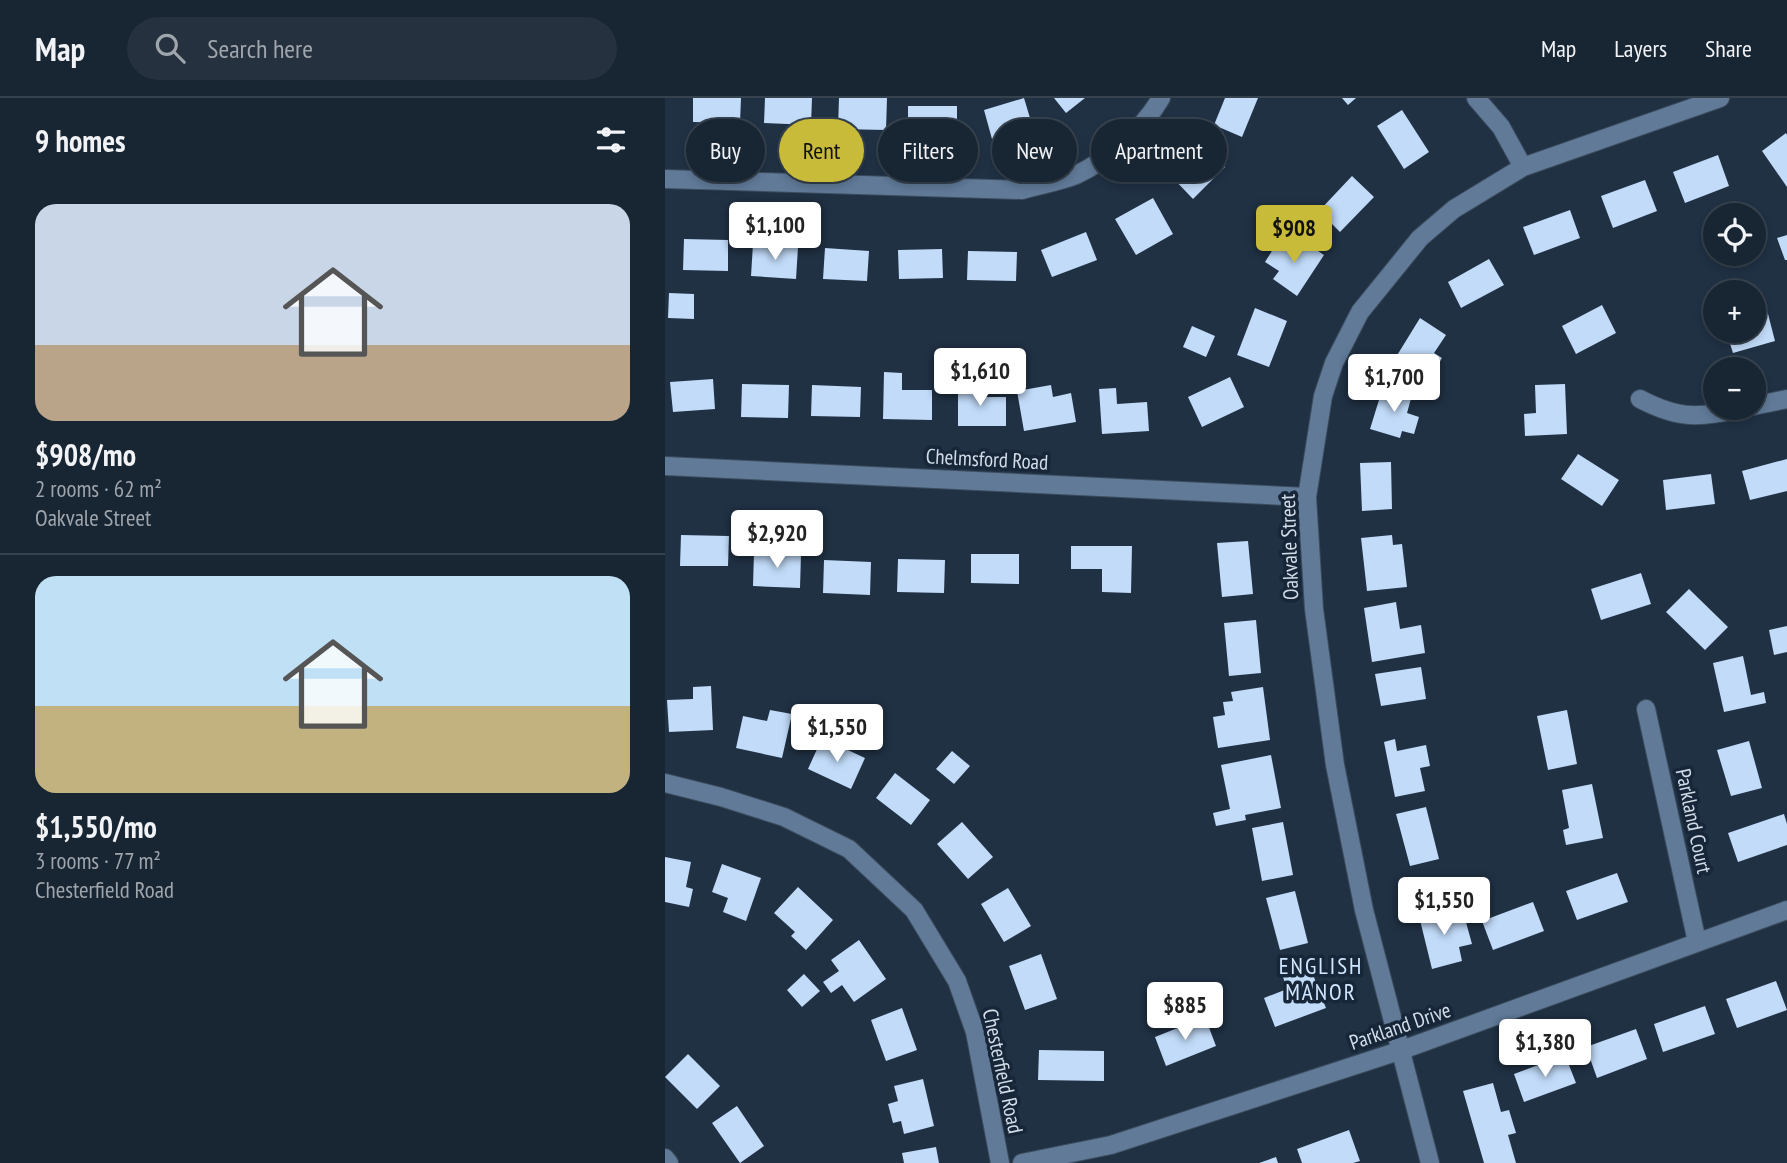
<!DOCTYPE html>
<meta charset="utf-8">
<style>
body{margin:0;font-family:"PT Sans Narrow",sans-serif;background:#25313f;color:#f1f3f6;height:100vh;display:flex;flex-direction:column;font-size:26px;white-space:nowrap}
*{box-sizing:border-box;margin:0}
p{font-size:23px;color:#9fa5ac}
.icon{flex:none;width:38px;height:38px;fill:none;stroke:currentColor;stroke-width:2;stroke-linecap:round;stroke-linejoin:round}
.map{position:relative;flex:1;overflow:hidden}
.drawer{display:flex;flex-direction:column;background:#182533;width:665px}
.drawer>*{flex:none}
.guide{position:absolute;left:21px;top:21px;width:665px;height:63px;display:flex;gap:14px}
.buttons{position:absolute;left:1038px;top:105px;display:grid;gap:14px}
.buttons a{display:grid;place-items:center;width:63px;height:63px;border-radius:50%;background:#182533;box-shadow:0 4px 10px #0003,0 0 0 2px #36424e;font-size:35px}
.price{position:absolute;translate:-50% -60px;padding:0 16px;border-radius:7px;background:#fff;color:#222;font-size:23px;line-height:46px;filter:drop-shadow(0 2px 4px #0008)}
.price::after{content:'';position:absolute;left:50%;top:42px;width:21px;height:16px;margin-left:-10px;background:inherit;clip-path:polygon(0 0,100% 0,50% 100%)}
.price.current{background:#c9bb3a;color:#111}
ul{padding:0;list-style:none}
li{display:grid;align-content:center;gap:14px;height:371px;padding:0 35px}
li+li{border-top:2px solid #36424e}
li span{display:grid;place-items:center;height:217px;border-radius:21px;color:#555}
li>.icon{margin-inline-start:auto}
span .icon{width:126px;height:126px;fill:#fffc;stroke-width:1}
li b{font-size:30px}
h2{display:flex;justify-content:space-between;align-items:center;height:84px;padding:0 35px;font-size:30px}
.pill{padding:0 24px;border-radius:32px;background:#182533;box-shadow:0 4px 10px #0003,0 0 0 2px #36424e;font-size:24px;line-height:63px}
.pill.current{background:#c9bb3a;color:#111}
header{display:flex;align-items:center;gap:42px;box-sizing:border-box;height:98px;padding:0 35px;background:#182533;border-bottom:2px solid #36424e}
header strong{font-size:33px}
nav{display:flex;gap:38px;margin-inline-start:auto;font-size:24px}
.search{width:490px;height:63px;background:#25313f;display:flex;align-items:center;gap:18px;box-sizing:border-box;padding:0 24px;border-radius:38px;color:#9fa5ac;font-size:26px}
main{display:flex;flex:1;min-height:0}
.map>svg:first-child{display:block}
.building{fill:#c1dbf9}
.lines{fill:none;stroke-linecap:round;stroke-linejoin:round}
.minor-casing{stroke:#3c4d5e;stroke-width:20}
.minor{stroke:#607a98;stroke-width:18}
.labels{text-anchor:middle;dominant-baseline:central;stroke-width:7;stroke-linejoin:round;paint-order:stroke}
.street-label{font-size:21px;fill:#d2dde9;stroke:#172739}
.neighbourhood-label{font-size:23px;letter-spacing:2px;fill:#d1e6ff;stroke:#172739}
</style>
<header>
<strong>Map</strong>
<div class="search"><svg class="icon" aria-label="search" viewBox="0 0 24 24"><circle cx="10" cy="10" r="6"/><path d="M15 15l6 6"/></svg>Search here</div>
<nav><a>Map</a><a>Layers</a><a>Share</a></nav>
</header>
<main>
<section class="drawer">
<h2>9 homes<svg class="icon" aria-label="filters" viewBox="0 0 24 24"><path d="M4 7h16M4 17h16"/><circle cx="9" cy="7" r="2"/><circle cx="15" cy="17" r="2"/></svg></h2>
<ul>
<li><span style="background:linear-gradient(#c9d6e8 65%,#b9a48a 0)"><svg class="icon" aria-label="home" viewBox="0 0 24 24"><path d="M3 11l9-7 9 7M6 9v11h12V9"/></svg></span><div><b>$908/mo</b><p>2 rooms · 62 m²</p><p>Oakvale Street</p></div></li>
<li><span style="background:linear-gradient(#bfe0f5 60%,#c2b280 0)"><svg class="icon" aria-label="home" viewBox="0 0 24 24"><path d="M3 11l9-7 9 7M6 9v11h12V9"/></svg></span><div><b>$1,550/mo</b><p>3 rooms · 77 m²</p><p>Chesterfield Road</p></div></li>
</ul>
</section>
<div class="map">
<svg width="1122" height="1065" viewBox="0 0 1122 1065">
<rect width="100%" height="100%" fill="#203144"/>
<path class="building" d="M28 0H76L75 25 28 24Z
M100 0H147L146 27 99 25Z
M174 0H222L221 32 173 31Z
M359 0 368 30 327 41 319 12Z
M389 0H420L401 15Z
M560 0H593L577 39 549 27Z
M677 0H691L683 7Z
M243 8H292V37H243Z
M737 12 764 54 739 71 712 28Z
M1121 35 1122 37V89L1097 53Z
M538 47 560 69 528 101 506 78Z
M1053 57 1064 88 1020 105 1008 74Z
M687 78 709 99 675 134 654 113Z
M980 82 992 113 948 130 936 98Z
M488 100 508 136 471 157 450 121Z
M905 112 915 140 869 157 858 129Z
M421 134 432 162 387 179 376 152Z
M1122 137V162H1120L1112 140Z
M634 140 659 157 632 198 608 181 614 173 600 164 612 145 625 154Z
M19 141 63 142V173L18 172Z
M88 146 133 149 131 181 86 178Z
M160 150 204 153 202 183 158 181Z
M277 151 278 180 234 181 233 152Z
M303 153 352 154 351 183 302 182Z
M824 161 839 187 796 210 783 184Z
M4 195 29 196V221L3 220Z
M937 207 951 235 911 256 897 228Z
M590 210 622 223 604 269 572 257Z
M1102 212 1110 243 1068 255 1061 233H1088V216Z
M755 220 781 237 769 255 777 260 765 280 731 259Z
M527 228 550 238 541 259 518 249Z
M219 274 237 275V292H267V322L218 321Z
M565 279 579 309 537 329 523 299Z
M48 281 50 311 8 314 5 284Z
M77 286 124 287 123 320 76 319Z
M900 286 902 336 860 338 859 316 871 315 870 287Z
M147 287 196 289 195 319 146 318Z
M386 287 388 299 406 295 411 324 359 333 352 293Z
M293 288H316L315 299H341V328H293Z
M718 289 747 297 742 315 754 319 749 336 737 333 735 340 705 331Z
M451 290 452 306 482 304 484 333 437 336 434 291Z
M913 356 954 382 937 408 896 381Z
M1122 361V393L1085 402 1077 373Z
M726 364 727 411 697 413 695 365Z
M1046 376 1050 406 1001 412 998 382Z
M16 437 64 438 63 468H15Z
M727 437 728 447 737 446 742 489 702 493 696 440Z
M583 443 588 496 557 499 552 445Z
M406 448H467L466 495 437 494V471H406Z
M89 454 136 456 135 490 88 488Z
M306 456H354V486L306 485Z
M233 461 280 462 279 495 232 494Z
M159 462 206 464 205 497 158 495Z
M976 475 986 506 936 522 926 491Z
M1024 491 1063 529 1040 552 1001 514Z
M731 504 735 531 756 527 760 555 707 564 699 510Z
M591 522 596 575 564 578 559 525Z
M1122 528V554L1109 557 1104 532Z
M1078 558 1086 597 1099 594 1101 605 1059 614 1048 565Z
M756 569 761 601 716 608 710 576Z
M46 588 48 632 4 634 2 602 28 601V589Z
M598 589 605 642 553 650 548 619 560 617 558 604 568 603 566 594Z
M105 612 127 616 117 660 71 650 78 618 102 623Z
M902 612 912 666 883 672 872 618Z
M157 640 200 660 186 691 143 671Z
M730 641 732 653 761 647 765 668 755 670 760 693 730 699 719 644Z
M1084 643 1097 690 1066 698 1052 652Z
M287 653 305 668 289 686 271 671Z
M606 657 616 710 580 717 581 722 551 728 548 715 565 711 556 667Z
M230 675 265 702 246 727 211 700Z
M927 686 938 740 901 747 898 732 904 730 897 692Z
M761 709 774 761 745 768 731 716Z
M1119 716 1122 726V747L1073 764 1063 735Z
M297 724 328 759 303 781 272 746Z
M618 724 628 777 597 783 587 730Z
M0 759 26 764 21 789 28 791 24 809 0 804Z
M57 766 96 780 81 823 58 814 63 800 47 794Z
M952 775 963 804 912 822 901 793Z
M133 789 168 822 141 852 126 838 130 834 109 815Z
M343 790 366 828 339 844 316 806Z
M630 793 643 845 615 852 601 800Z
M868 804 879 833 828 852 817 823Z
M783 810 786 821 799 817 807 846 794 849 797 863 767 871 754 818Z
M194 842 221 881 189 904 177 887 166 895 158 884 174 873 166 862Z
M376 856 392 901 360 912 344 868Z
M645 869 661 910 610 929 599 900 622 891 618 879Z
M139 876 155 893 137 909 122 892Z
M1111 883 1122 912 1072 930 1061 901Z
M1040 908 1050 936 998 954 989 926Z
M237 910 252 952 221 963 206 922Z
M540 919 551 948 501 968 490 939Z
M971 931 982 961 932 980 921 949Z
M374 952 439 953V983L373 982Z
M23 956 55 988 32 1011 0 979Z
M900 957 911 985 859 1004 849 976Z
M258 981 269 1028 239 1036 236 1023 228 1025 223 1006 233 1003 229 988Z
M828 985 836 1014 844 1012 851 1035 843 1037 851 1065H819L798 993Z
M72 1008 99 1048 75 1065 47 1025Z
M684 1032 695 1063 688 1065H637L632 1051Z
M271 1049 274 1065H239L237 1055Z
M611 1059 613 1065H594Z"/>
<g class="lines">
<defs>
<path id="minor" d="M811 0 836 29 858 69
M0 81 357 92C374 87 394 84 411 77 443 62 478 31 496 0
M975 301C1017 323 1035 319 1080 310
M1088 308 1122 301
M0 368 642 399
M981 611 1032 844
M0 685 56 699 119 719 184 751 249 812 292 883 310 934 335 1065
M0 1060 4 1065
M357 1065 446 1047 737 952 1122 812
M765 1065 699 812 670 667 649 511 642 399 658 298 669 265 695 214 755 140 789 111 858 69 1055 0"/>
</defs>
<use href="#minor" class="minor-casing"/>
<use href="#minor" class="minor"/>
</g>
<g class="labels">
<g class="street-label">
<text transform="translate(322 361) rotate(3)">Chelmsford Road</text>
<text transform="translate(624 449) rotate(-92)">Oakvale Street</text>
<text transform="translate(1029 723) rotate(78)">Parkland Court</text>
<text transform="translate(735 928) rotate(-19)">Parkland Drive</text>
<text transform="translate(338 973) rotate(78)">Chesterfield Road</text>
</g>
<g class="neighbourhood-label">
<text x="656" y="867">ENGLISH<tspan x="656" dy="26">MANOR</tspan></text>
</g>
</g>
</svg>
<div class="buttons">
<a><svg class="icon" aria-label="locate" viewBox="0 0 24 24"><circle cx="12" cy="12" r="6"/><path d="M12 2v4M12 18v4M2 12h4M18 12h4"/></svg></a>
<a>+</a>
<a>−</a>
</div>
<b class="price" style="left:110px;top:164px">$1,100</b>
<b class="price current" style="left:629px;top:167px">$908</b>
<b class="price" style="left:315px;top:310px">$1,610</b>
<b class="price" style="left:729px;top:316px">$1,700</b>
<b class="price" style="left:112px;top:472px">$2,920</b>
<b class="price" style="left:172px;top:666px">$1,550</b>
<b class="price" style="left:779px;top:839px">$1,550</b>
<b class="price" style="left:520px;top:944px">$885</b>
<b class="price" style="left:880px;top:981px">$1,380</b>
<div class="guide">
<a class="pill">Buy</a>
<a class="pill current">Rent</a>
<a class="pill">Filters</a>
<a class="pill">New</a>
<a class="pill">Apartment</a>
</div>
</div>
</main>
